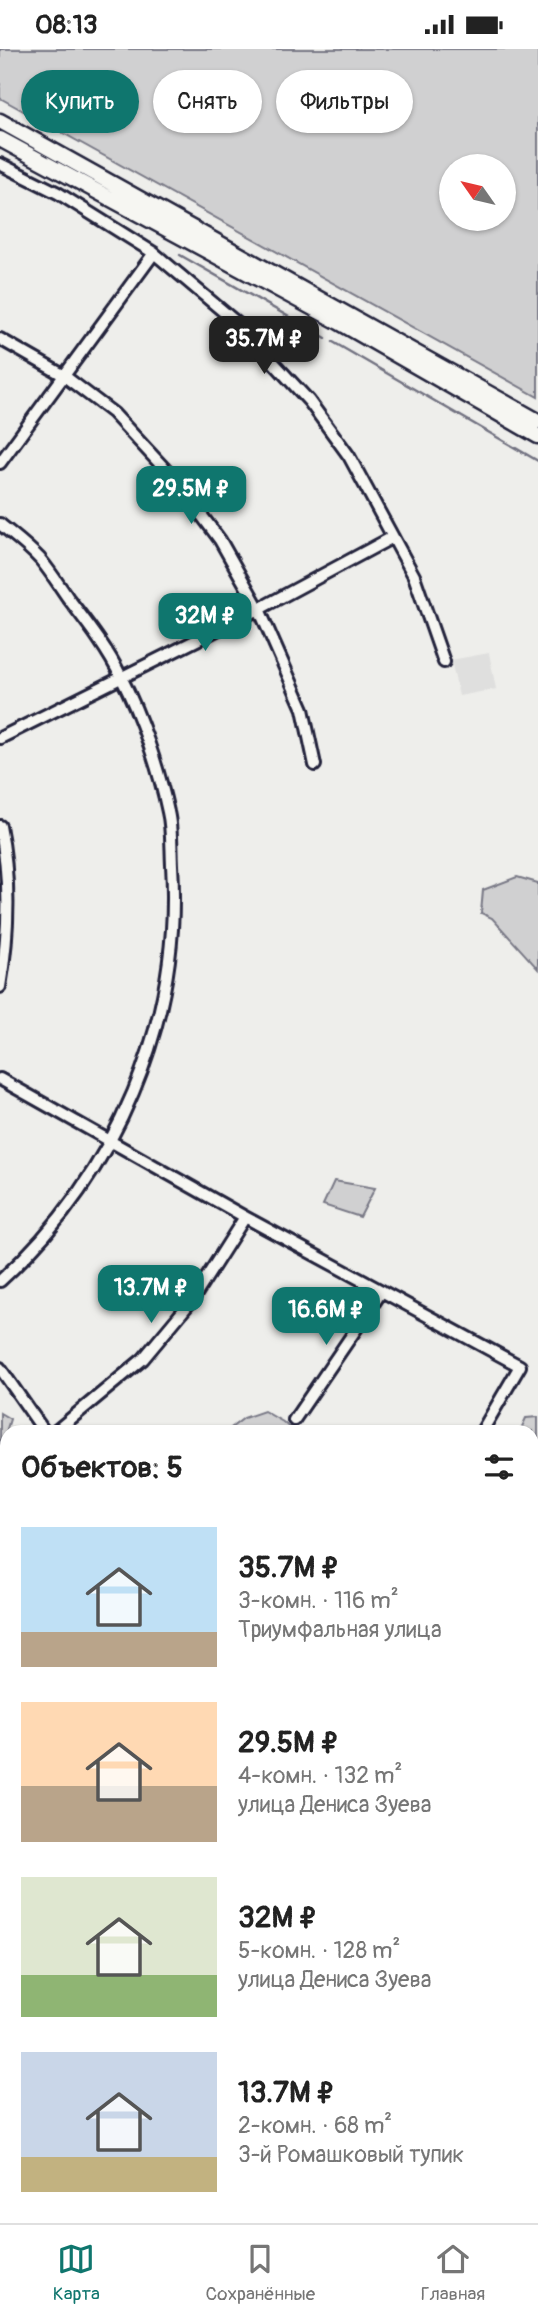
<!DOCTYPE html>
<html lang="ru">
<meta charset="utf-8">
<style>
body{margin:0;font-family:Pangolin,sans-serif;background:#f6f6f6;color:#222;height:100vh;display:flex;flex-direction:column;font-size:26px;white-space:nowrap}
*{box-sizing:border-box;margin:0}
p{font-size:23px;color:#767676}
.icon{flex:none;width:38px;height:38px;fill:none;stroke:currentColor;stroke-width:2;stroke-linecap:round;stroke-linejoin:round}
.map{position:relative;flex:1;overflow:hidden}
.side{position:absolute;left:0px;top:1376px;width:539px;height:800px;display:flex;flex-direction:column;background:#fff;border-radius:21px 21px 0 0;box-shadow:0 2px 5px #0004}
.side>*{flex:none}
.hud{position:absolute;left:21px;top:21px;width:497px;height:63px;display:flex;gap:14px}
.needle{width:46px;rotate:304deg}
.fabs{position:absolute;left:439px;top:105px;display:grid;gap:14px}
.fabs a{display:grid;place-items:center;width:77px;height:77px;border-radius:50%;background:#fff;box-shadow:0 2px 5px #0004;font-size:35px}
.price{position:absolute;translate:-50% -60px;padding:0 16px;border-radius:14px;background:#0f766e;color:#fff;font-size:23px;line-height:46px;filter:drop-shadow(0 2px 4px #0008)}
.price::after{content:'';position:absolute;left:50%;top:42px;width:21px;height:16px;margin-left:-10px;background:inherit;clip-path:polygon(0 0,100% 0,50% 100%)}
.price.current{background:#222;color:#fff}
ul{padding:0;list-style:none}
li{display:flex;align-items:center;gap:21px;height:175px;padding:0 21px}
li span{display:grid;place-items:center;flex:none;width:196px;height:140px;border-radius:0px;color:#555}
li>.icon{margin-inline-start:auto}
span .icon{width:84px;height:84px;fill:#fffc;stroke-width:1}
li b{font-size:30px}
h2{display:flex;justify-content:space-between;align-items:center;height:84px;padding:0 21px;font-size:30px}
.tag{padding:0 24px;border-radius:32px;background:#fff;box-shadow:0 2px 5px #0004;font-size:24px;line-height:63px}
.tag.current{background:#0f766e;color:#fff}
.status{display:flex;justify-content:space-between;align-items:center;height:49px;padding:0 35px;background:#fff;direction:ltr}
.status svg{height:19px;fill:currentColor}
.tabs{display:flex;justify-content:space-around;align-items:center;height:98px;border-top:2px solid #e0e0e0;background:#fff;font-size:19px;color:#767676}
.tabs a{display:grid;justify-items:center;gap:4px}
.tabs .current{color:#0f766e}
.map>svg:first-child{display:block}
.built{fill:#dfdfde}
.green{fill:#d0d0d1;stroke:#797986;stroke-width:2;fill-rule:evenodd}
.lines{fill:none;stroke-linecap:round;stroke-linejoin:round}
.stream{stroke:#727281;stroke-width:2.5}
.minor-casing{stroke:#22223b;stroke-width:16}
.major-casing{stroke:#22223b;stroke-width:19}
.minor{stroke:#f6f6f2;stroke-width:10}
.major{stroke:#f6f6f2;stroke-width:14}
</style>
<div class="status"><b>08:13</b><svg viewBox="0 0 49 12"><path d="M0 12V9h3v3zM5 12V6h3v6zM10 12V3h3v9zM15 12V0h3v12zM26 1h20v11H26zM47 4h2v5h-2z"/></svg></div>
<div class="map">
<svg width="538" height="2174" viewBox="0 0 538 2174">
<rect width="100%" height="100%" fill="#eeeeeb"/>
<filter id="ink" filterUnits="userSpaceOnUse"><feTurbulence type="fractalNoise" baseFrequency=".0143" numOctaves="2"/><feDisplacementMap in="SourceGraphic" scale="14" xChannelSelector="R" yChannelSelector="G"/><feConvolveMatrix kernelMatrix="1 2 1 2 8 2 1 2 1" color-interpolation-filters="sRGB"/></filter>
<g filter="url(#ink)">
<path class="built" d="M489 604 496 640 459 647 451 611Z"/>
<path class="green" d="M0 0H538V348L0 49ZM452 117H504V170H452Z
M517 828 538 834V920L492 869 481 864 483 841Z
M334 1132 375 1139 360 1168 323 1156Z
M264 1362 283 1373 293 1382H227L244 1369Z
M0 1364 10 1370 7 1380V1812H0Z
M538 1368V1756H532V1382H520L526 1369Z"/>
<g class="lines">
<path class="stream" d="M180 206 326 289
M333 293 538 412"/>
<defs>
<path id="minor" d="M0 115 58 144 154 204 237 274 309 352 349 407 414 527 444 613
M0 290 63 326 113 364 176 432 220 491 259 560 303 660 315 716
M0 414 154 204
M0 475C13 486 28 497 40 510 50 522 59 536 68 549 87 574 107 599 121 628 141 667 159 720 168 763 172 779 171 798 172 816 182 972 116 1127 0 1232
M0 689 259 560 393 488
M0 777C11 831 9 885 0 938
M0 1030 245 1168 520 1317 482 1382
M0 1319 44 1382
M294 1371 382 1242
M56 1382 143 1310 193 1250 245 1168
M0 1852H7
M532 1869 538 1870
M0 2009 7 2010
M532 2043 538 2026
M532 2102 538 2107
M0 2158H7
M52 2168 71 2174
M364 2168 371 2174
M124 2174 126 2168
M429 2174 434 2168"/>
<path id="major" d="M0 72 538 372
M0 90 339 273 538 387"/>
</defs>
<use href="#minor" class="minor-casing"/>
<use href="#major" class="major-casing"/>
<use href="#minor" class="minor"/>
<use href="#major" class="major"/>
</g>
</g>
</svg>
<div class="fabs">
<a><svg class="needle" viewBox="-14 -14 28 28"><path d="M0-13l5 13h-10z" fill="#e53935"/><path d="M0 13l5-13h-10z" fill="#767676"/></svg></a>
</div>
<b class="price current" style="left:264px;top:327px">35.7M ₽</b>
<b class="price" style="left:191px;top:477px">29.5M ₽</b>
<b class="price" style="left:205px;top:604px">32M ₽</b>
<b class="price" style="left:151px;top:1276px">13.7M ₽</b>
<b class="price" style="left:326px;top:1298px">16.6M ₽</b>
<div class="hud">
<a class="tag current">Купить</a>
<a class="tag">Снять</a>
<a class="tag">Фильтры</a>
</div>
<section class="side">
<h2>Объектов: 5<svg class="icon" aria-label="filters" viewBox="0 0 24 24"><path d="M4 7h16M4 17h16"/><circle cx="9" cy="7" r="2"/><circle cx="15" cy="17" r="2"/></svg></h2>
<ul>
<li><span style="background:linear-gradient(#bfe0f5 75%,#b9a48a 0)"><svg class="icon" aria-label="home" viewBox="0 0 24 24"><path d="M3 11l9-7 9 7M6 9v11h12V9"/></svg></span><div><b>35.7M ₽</b><p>3-комн. · 116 m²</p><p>Триумфальная улица</p></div></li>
<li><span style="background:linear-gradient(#ffd9b3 60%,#b9a48a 0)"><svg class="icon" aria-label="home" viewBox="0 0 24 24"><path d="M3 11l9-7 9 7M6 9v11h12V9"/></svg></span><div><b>29.5M ₽</b><p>4-комн. · 132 m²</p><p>улица Дениса Зуева</p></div></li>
<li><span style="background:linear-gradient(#dfe7d0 70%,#8fb573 0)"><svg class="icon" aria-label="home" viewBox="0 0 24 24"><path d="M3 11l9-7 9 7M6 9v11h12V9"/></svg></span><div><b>32M ₽</b><p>5-комн. · 128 m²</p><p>улица Дениса Зуева</p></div></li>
<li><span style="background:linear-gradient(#c9d6e8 75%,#c2b280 0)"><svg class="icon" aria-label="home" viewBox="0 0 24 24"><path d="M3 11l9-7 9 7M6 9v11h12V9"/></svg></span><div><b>13.7M ₽</b><p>2-комн. · 68 m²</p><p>3-й Ромашковый тупик</p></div></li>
</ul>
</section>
</div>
<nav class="tabs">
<a class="current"><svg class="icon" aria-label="map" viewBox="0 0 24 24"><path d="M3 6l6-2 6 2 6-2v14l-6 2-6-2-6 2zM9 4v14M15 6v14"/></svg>Карта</a>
<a><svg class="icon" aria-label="saved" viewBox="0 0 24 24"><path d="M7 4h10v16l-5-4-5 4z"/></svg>Сохранённые</a>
<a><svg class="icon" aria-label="home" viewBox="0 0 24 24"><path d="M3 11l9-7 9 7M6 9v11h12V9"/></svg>Главная</a>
</nav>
